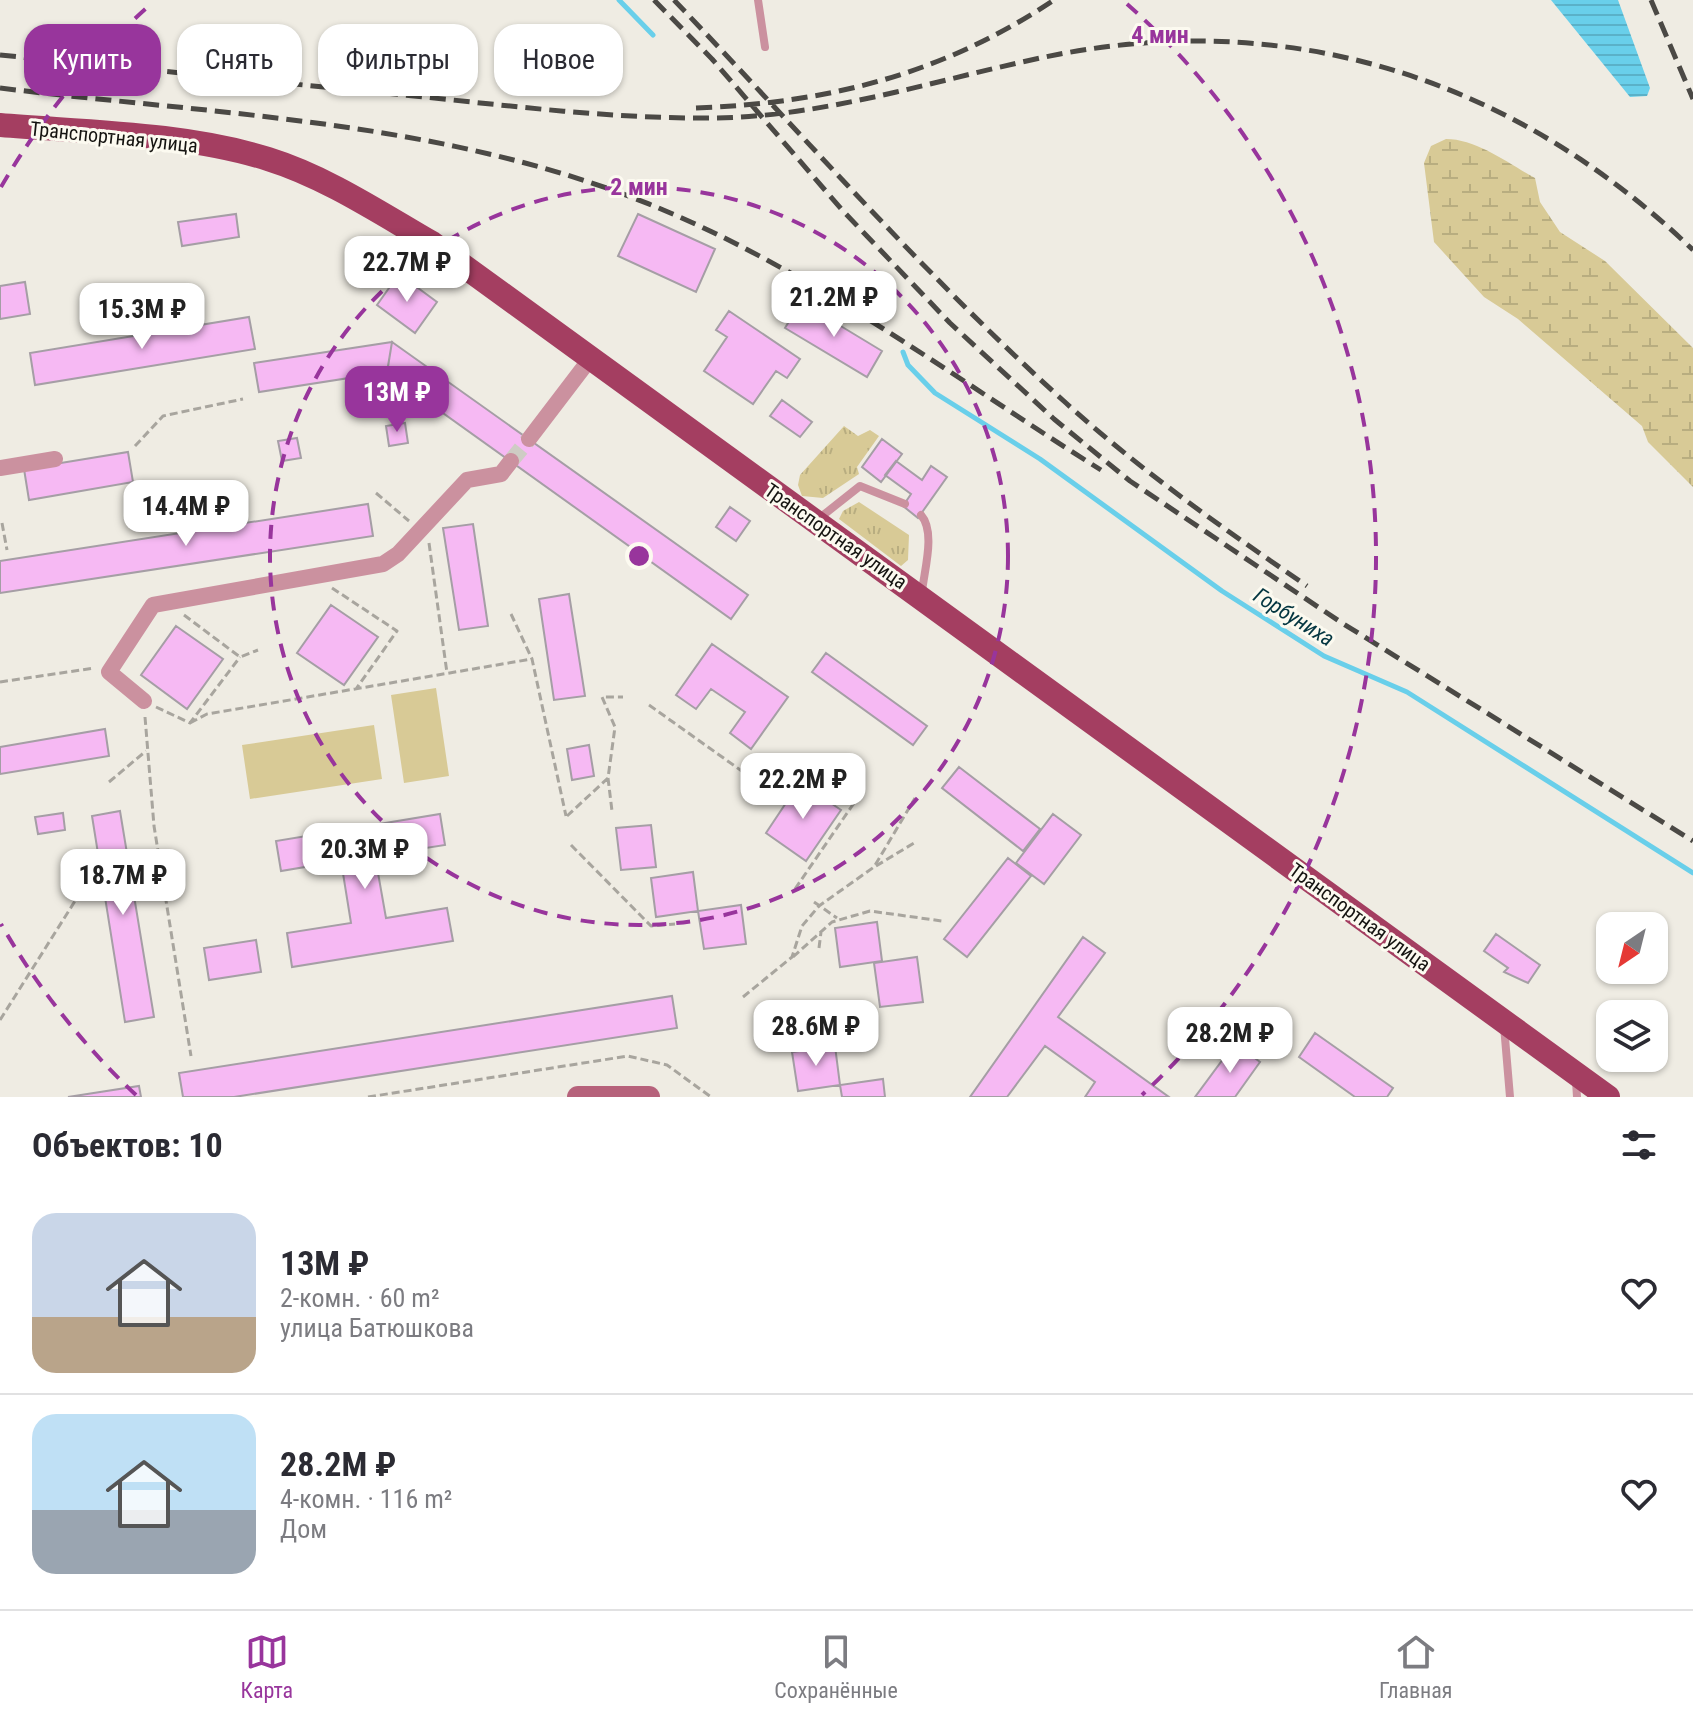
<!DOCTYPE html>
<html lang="ru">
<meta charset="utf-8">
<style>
body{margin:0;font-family:"Roboto Condensed",sans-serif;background:#f2f2f3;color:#2b2b33;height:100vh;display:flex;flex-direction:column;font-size:30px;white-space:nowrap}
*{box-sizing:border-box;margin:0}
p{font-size:26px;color:#7c7c81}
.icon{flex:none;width:44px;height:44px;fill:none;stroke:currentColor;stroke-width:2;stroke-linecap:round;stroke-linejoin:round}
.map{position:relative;height:1097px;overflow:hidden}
.sheet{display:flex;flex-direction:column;background:#fff;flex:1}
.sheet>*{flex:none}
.top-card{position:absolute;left:24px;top:24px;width:800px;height:72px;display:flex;gap:16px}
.needle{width:52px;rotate:215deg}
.buttons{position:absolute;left:1596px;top:912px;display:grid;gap:16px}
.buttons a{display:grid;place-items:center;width:72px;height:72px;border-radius:16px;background:#fff;box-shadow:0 2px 6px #0004;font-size:40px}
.price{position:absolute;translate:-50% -68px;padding:0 18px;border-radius:16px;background:#fff;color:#222;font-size:26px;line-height:52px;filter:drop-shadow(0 2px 4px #0008)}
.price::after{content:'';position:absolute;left:50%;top:48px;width:24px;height:18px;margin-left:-12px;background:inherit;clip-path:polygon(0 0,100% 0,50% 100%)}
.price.selected{background:#98359c;color:#fff}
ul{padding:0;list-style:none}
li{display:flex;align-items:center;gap:24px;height:200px;padding:0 32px}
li+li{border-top:2px solid #e1e1e2}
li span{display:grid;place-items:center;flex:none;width:224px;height:160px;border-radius:24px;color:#555}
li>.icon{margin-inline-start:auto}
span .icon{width:96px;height:96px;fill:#fffc;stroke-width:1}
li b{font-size:34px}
h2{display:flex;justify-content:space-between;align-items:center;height:96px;padding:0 32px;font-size:34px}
.pill{padding:0 28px;border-radius:24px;background:#fff;box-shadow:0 2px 6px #0004;font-size:28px;line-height:72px}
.pill.selected{background:#98359c;color:#fff}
.menu{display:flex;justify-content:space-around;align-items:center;height:112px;border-top:2px solid #e1e1e2;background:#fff;font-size:22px;color:#7c7c81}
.menu a{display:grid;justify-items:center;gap:4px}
.menu .selected{color:#98359c}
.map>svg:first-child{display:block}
.grass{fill:url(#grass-tufts)}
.wetland{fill:url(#wetland-marsh)}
.garden{fill:#d8ca96}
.water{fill:url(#water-rules)}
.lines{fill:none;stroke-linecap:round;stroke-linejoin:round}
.stream{stroke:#69cfea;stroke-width:5}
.building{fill:#f6b9f3;stroke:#a59ea5;stroke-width:2}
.minor-tunnel{stroke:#ceccc4;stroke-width:16;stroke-dasharray:16 8;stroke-linecap:butt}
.path{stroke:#a8a59e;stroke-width:3;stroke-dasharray:8 4;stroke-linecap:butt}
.service{stroke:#cb919f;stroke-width:8}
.minor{stroke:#cb919f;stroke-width:16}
.secondary{stroke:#b6627b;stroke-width:22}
.primary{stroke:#a43e61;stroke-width:24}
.rail{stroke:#4b4945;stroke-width:5;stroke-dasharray:16 8;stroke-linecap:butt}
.ring{fill:none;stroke:#98359c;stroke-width:4;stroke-dasharray:14 10}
.labels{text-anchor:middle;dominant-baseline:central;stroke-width:6;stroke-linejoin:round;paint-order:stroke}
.street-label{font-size:20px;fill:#151411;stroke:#fcfaf0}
.water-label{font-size:22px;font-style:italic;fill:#043641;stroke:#fcfaf0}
.centre{fill:#98359c;stroke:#fcfaf0;stroke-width:4}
.ring-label{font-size:24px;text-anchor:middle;font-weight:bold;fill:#98359c;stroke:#fcfaf0;stroke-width:6;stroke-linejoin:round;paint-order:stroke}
</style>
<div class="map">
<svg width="1693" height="1097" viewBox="0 0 1693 1097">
<defs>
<pattern id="grass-tufts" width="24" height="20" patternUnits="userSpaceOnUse" patternTransform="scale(2)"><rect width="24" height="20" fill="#d8ca96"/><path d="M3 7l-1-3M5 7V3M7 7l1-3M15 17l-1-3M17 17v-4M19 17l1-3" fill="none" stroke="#b8ad80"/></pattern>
<pattern id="wetland-marsh" width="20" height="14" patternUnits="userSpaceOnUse" patternTransform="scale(2)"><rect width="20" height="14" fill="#d8ca96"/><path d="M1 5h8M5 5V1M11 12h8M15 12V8" fill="none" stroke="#b8ad80"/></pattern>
<pattern id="water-rules" width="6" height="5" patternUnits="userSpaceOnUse" patternTransform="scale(2)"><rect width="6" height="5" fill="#69cfea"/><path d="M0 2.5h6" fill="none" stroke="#5ab1c8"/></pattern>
</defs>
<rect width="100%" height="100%" fill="#efece3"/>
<path class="grass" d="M844 426 858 436 870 430 879 436 857 467 859 474 823 498 802 496 798 485 800 475Z
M859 502 909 535 908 560 901 566 839 519 843 511Z"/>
<path class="wetland" d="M1446 139C1477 139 1509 164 1535 178L1540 202 1560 232 1605 261 1693 348V487L1648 442 1642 426 1518 319 1484 297 1434 242 1424 163 1431 146Z"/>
<path class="garden" d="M436 688 449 776 404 783 391 695Z
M374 725 382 779 250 799 242 745Z"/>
<path class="water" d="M1551 0H1618L1650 88 1647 96 1630 97Z"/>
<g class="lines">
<path class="stream" d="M619 0 653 35
M903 352 908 365 935 393 1040 459 1222 591 1324 656 1407 692 1693 873"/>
</g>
<path class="building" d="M236 214 239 237 182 246 178 222Z
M638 214 715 249 696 292 618 256Z
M399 274 437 302 415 333 377 305Z
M25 282 30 314 0 319V286Z
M801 302 882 351 867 377 785 328Z
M729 311 800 359 787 378 776 371 753 404 704 371 727 337 716 330Z
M249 317 255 349 35 385 30 353Z
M392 342 748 595 731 619 387 373Z
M392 342 387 372 259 392 254 363Z
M782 400 812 422 800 437 770 416Z
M405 423 408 443 389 446 386 426Z
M297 438 301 458 282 461 278 441Z
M882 439 902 454 881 482 862 467Z
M128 452 133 482 29 500 24 469Z
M896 461 922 480 931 466 947 477 918 518 903 506 911 494 885 475Z
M368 504 373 536 0 593V561Z
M730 507 750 521 736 541 716 527Z
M473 524 488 626 459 630 443 528Z
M569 594 585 696 554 700 539 599Z
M331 605 378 637 344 685 297 653Z
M176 626 223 659 187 709 141 675Z
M712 644 788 697 751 749 730 733 745 712 711 689 696 709 676 695Z
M826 653 927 726 913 745 812 672Z
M105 729 109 756 0 774V747Z
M589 745 594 776 572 780 567 749Z
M959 767 1040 829 1023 851 942 788Z
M800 782 841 810 806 861 766 833Z
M120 811 154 1017 125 1022 92 816Z
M63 813 65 830 38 834 35 817Z
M440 814 445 845 375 856 386 918 447 908 453 941 292 967 287 933 351 923 341 861 281 871 276 841Z
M1053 814 1081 835 1044 884 1016 863Z
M651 825 656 867 621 870 616 828Z
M1008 858 1031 876 967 957 944 939Z
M693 872 698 911 656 917 651 878Z
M741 905 746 944 704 949 698 911Z
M877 922 882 961 840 967 835 928Z
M1496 934 1540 965 1528 983 1504 972 1508 968 1484 951Z
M1083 937 1105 953 1058 1017 1169 1097H1085L1095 1082 1045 1046 1007 1097H970Z
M256 940 261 972 209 980 204 948Z
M917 957 923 1002 880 1007 874 963Z
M672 996 677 1028 234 1097H183L179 1073Z
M1315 1033 1393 1088 1387 1097H1355L1299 1057Z
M1235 1043 1260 1062 1235 1097H1195Z
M835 1046 840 1085 798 1091 792 1052Z
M883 1079 885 1097H842L840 1085Z
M139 1086 141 1097H68Z"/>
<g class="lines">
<path class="minor-tunnel" d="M511 461 529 439"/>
<path class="path" d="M135 446 163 416 243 399
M376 493 409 521
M142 498 146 528
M2 523 7 550
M429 543 447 673
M332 588 397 631 356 689
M511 614 532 659 566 816
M184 615 240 657 258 650
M0 682 95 668
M649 705 753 779
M156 707 190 723 240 657
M145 717 154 826 191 1056
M190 723 207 714 532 659
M608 778 612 811
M109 782 146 751
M567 816 608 778 615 727 602 697H623
M571 845 651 926 675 924
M876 866 914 843
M795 889 854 803
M814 902 837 918
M819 948 821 932
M793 957 832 922 870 911 942 921
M743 997 792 957 802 926 819 906 874 867 915 798
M0 1020 87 882
M368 1097 628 1056 667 1065 711 1097"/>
<path class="service" d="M758 0 765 47
M921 515C936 532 924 571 922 592
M817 520 860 486 905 504
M1504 1026 1510 1097
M1576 1081 1577 1097"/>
<path class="minor" d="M529 439 590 359
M0 468 55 459
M144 701 109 672 153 605 383 564 398 554 467 480 501 474 511 461"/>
<path class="secondary" d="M578 1097H649"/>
<path class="primary" d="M0 125C85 132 186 133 268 159 326 177 380 213 432 243L1608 1097"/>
<path class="rail" d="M654 0 712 59 843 211 950 323 1054 419 1130 481 1342 623 1693 841
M674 0C803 135 927 278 1066 403 1141 471 1224 529 1307 586
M1651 0 1693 99
M0 55C138 69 276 82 414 96 513 106 613 119 713 118 830 117 947 76 1060 54 1299 9 1519 83 1693 250
M0 88C211 114 429 120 631 197 800 261 949 375 1101 470
M696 108C829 103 943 74 1054 0"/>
</g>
<g class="ring">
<circle cx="639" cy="556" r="369"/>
<path d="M136 1095A737 737 0 0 1 1 924M1 187A737 737 0 0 1 151 4M1127 4A737 737 0 0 1 1142 1095"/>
</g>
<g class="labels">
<g class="street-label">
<text transform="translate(114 137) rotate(6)">Транспортная улица</text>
<text transform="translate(836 536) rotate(35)">Транспортная улица</text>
<text transform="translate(1360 917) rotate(36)">Транспортная улица</text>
</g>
<g class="water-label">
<text transform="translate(1294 617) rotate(32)">Горбуниха</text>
</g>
</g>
<circle cx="639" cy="556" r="12" class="centre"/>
<g class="ring-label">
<text x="1160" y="43">4 мин</text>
<text x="639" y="195">2 мин</text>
</g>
</svg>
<div class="buttons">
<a><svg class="needle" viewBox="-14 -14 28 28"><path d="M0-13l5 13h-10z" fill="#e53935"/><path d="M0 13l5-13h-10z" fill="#7c7c81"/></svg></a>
<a><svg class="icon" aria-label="layers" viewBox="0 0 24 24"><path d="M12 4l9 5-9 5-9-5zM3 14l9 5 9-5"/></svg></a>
</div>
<b class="price" style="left:407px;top:304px">22.7M ₽</b>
<b class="price" style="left:834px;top:339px">21.2M ₽</b>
<b class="price" style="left:142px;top:351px">15.3M ₽</b>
<b class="price selected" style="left:397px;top:434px">13M ₽</b>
<b class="price" style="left:186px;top:548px">14.4M ₽</b>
<b class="price" style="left:803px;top:821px">22.2M ₽</b>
<b class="price" style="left:365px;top:891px">20.3M ₽</b>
<b class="price" style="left:123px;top:917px">18.7M ₽</b>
<b class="price" style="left:816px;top:1068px">28.6M ₽</b>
<b class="price" style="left:1230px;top:1075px">28.2M ₽</b>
<div class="top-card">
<a class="pill selected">Купить</a>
<a class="pill">Снять</a>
<a class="pill">Фильтры</a>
<a class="pill">Новое</a>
</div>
</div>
<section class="sheet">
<h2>Объектов: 10<svg class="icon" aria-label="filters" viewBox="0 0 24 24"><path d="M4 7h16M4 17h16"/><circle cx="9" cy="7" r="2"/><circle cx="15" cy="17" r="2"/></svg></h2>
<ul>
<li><span style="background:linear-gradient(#c9d6e8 65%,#b9a48a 0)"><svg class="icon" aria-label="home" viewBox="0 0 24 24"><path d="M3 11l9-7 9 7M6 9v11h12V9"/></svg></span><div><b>13M ₽</b><p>2-комн. · 60 m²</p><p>улица Батюшкова</p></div><svg class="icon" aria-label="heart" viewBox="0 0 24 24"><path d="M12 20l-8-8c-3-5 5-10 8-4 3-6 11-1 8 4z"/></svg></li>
<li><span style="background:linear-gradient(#bfe0f5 60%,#9aa5b1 0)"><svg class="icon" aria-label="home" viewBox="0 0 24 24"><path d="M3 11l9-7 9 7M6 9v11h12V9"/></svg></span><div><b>28.2M ₽</b><p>4-комн. · 116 m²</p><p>Дом</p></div><svg class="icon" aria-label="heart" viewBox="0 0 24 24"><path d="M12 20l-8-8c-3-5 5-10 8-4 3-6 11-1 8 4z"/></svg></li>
</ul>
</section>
<nav class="menu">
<a class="selected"><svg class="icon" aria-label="map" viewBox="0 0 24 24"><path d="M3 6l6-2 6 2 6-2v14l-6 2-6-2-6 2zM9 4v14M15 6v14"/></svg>Карта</a>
<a><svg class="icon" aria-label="saved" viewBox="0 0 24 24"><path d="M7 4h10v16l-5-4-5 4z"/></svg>Сохранённые</a>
<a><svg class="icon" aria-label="home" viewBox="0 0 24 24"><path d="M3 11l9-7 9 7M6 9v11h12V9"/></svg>Главная</a>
</nav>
